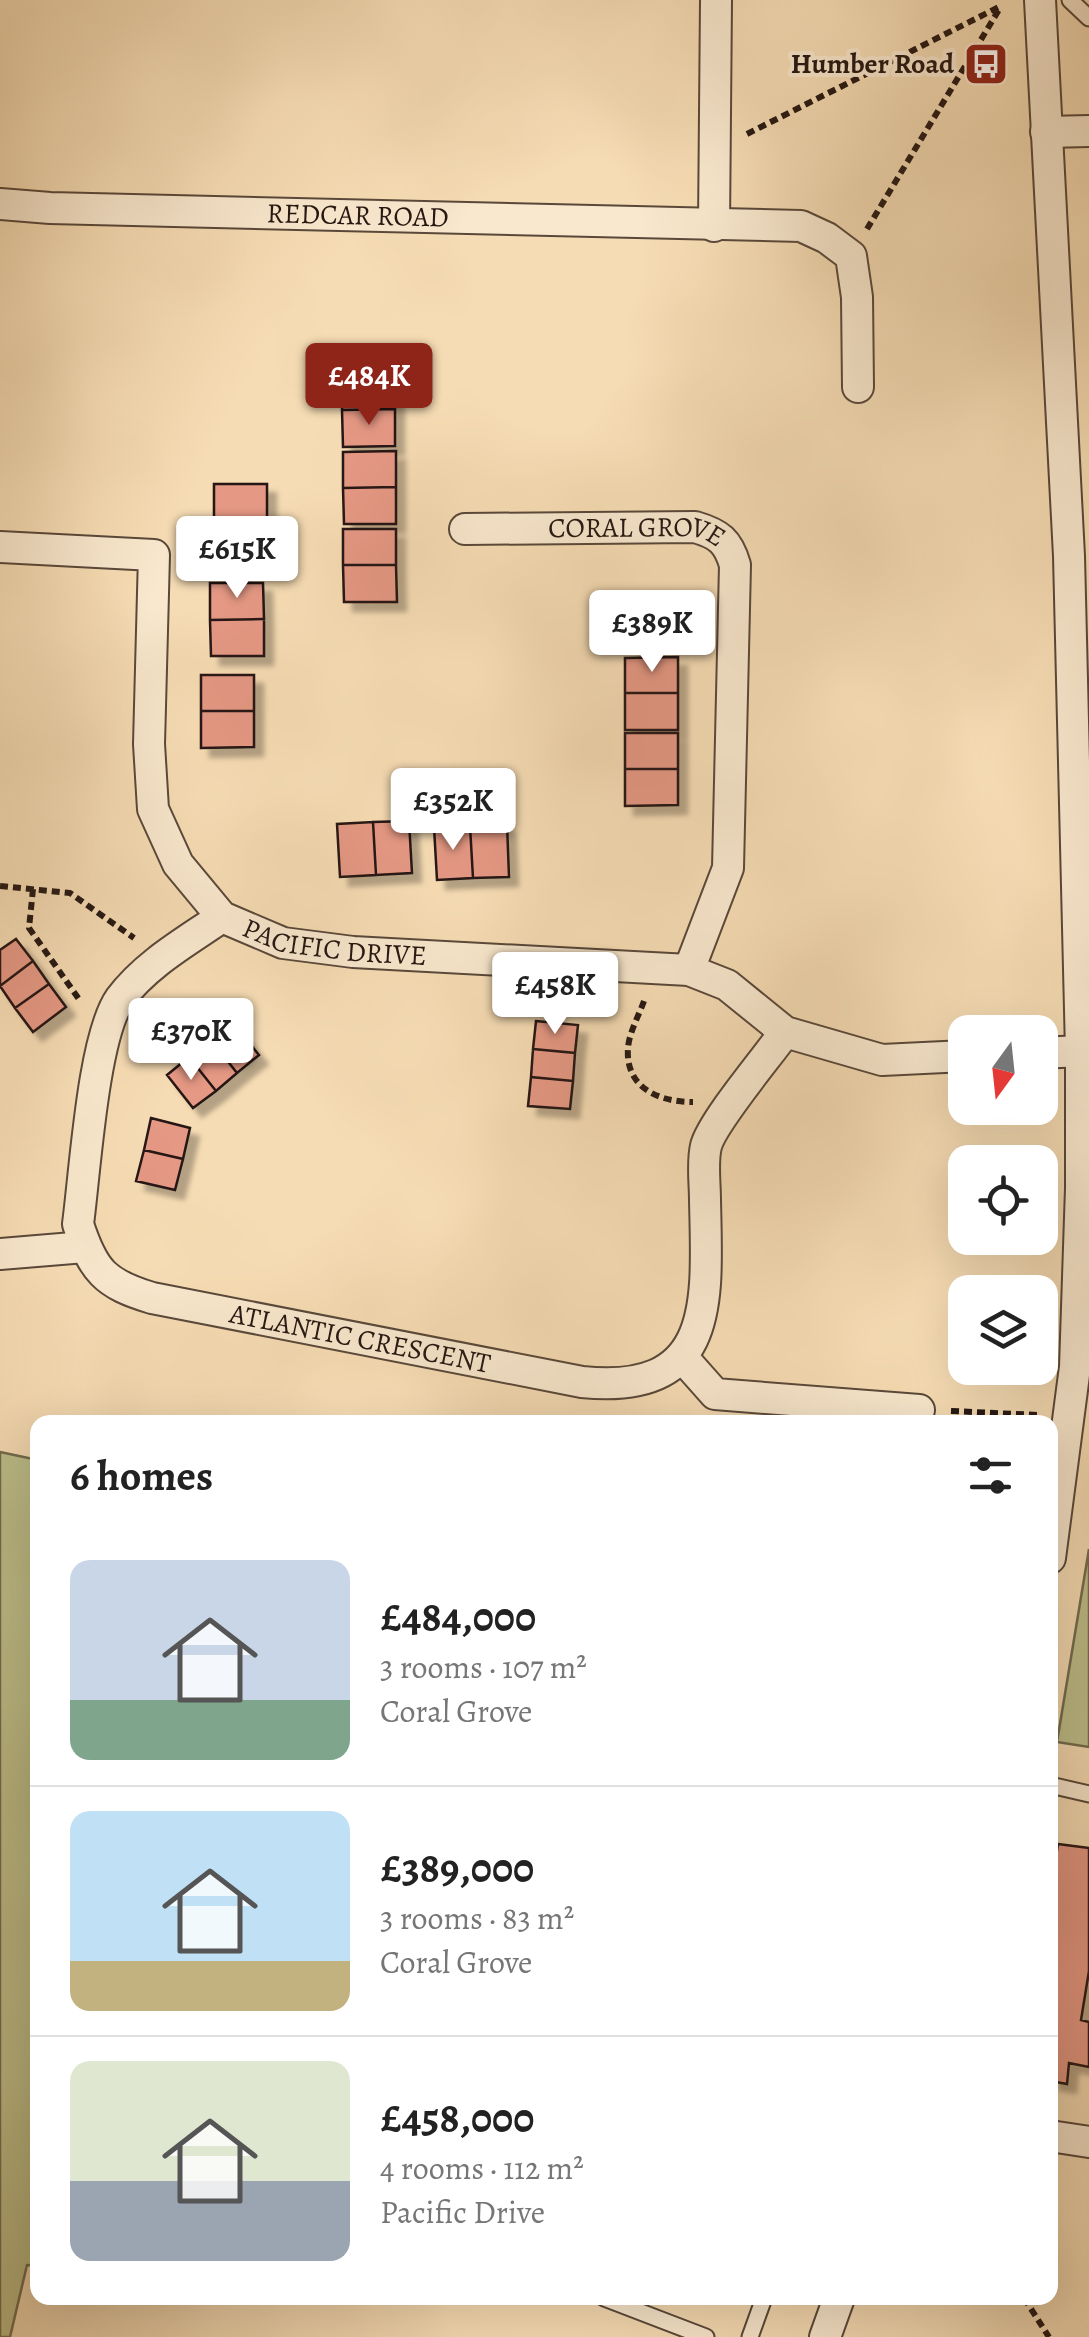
<!DOCTYPE html>
<meta charset="utf-8">
<style>
body{margin:0;font-family:Alegreya,serif;background:#f6f6f6;color:#222;height:100vh;display:flex;flex-direction:column;font-size:38px;white-space:nowrap}
*{box-sizing:border-box;margin:0}
p{font-size:32px;color:#767676}
.icon{flex:none;width:55px;height:55px;fill:none;stroke:currentColor;stroke-width:2;stroke-linecap:round;stroke-linejoin:round}
.map{position:relative;flex:1;overflow:hidden}
.side{position:absolute;left:30px;top:1415px;width:1028px;height:890px;display:flex;flex-direction:column;background:#fff;border-radius:20px;box-shadow:0 10px 40px #0002}
.side>*{flex:none}
.needle{width:65px;rotate:195deg}
.tools{position:absolute;left:948px;top:1015px;display:grid;gap:20px}
.tools a{display:grid;place-items:center;width:110px;height:110px;border-radius:20px;background:#fff;box-shadow:0 10px 40px #0002;font-size:50px}
.price{position:absolute;translate:-50% -85px;padding:0 22px;border-radius:10px;background:#fff;color:#222;font-size:32px;line-height:65px;filter:drop-shadow(0 2px 5px #0008)}
.price::after{content:'';position:absolute;left:50%;top:60px;width:30px;height:22px;margin-left:-15px;background:inherit;clip-path:polygon(0 0,100% 0,50% 100%)}
.price.active{background:#8f2418;color:#fff}
ul{padding:0;list-style:none}
li{display:flex;align-items:center;gap:30px;height:250px;padding:0 40px}
li+li{border-top:2px solid #e0e0e0}
li span{display:grid;place-items:center;flex:none;width:280px;height:200px;border-radius:20px;color:#555}
li>.icon{margin-inline-start:auto}
span .icon{width:120px;height:120px;fill:#fffc;stroke-width:1}
li b{font-size:42px}
h2{display:flex;justify-content:space-between;align-items:center;height:120px;padding:0 40px;font-size:42px}
.map>svg:first-child{display:block}
.green{fill:#bec08c;stroke:#726c4f;stroke-width:2.5}
.building{fill:#e59884;stroke:#251712;stroke-width:2.5;filter:url(#shadow)}
.lines{fill:none;stroke-linecap:round;stroke-linejoin:round}
.lane-casing{stroke:#59483a;stroke-width:19}
.street-casing{stroke:#59483a;stroke-width:34}
.path{stroke:#251712;stroke-width:6;stroke-dasharray:8 5;stroke-linecap:butt}
.lane{stroke:#f9e8ce;stroke-width:15}
.street{stroke:#f9e8ce;stroke-width:30}
.labels{text-anchor:middle;dominant-baseline:central;stroke-width:8;stroke-linejoin:round;paint-order:stroke}
.poi-label{font-size:28px;font-weight:bold;fill:#251712;stroke:#f9e8ce;text-anchor:end}
.street-label{font-size:28px;fill:#251712;stroke:#f9e8ce}
</style>
<div class="map">
<svg width="1089" height="2337" viewBox="0 0 1089 2337">
<defs>
<filter id="shadow"><feDropShadow dx="9" dy="9" stdDeviation="2.5" flood-color="#0004"/></filter>
</defs>
<rect width="100%" height="100%" fill="#f6dcb4"/>
<filter id="stains"><feTurbulence type="fractalNoise" baseFrequency=".002" numOctaves="4"/><feColorMatrix values="0 0 0 0 .2 0 0 0 0 .09 0 0 0 0 .02 0 0 0 .5 -.17"/></filter>
<radialGradient id="worn" r=".72"><stop offset=".6" stop-color="#630" stop-opacity="0"/><stop offset="1" stop-color="#630" stop-opacity=".3"/></radialGradient>
<path class="green" d="M0 1452 38 1460V2266L27 2265 10 2337H0Z
M1089 1549V1747L1057 1742Z"/>
<path class="building" d="M342 374H395V409L342 410Z
M395 409V446L343 447 342 410Z
M396 451V487L343 488V452Z
M214 484H267V520H214Z
M396 487V524H344L343 488Z
M214 520H267V556L214 557Z
M343 529H396V565H343Z
M343 565H396L397 602H344Z
M210 583H263L264 619 210 620Z
M264 619V656H211L210 620Z
M678 657V693H625V658Z
M201 675H254V711H201Z
M625 693H678V730H625Z
M201 711H254V747L201 748Z
M625 733H678V769H625Z
M625 769H678V805L625 806Z
M409 821 412 873 376 875 373 822Z
M373 822 376 875 340 877 337 824Z
M507 824 509 877 473 878 470 826Z
M470 826 473 878 437 880 434 827Z
M16 939 33 961 0 986V950Z
M33 961 49 984 15 1008 0 986Z
M49 984 66 1007 33 1032 15 1008Z
M536 1021 578 1025 575 1053 533 1049Z
M233 1023 259 1055 237 1073 211 1040Z
M211 1040 237 1073 216 1091 189 1057Z
M533 1049 575 1053 573 1081 531 1077Z
M189 1057 216 1091 193 1108 167 1075Z
M531 1077 573 1081 570 1109 528 1106Z
M151 1118 190 1128 183 1159 144 1150Z
M144 1150 183 1159 175 1190 136 1181Z
M1058 1844 1089 1848V1971L1081 2020 1089 2022V2067L1069 2063 1067 2084 1050 2081V1893Z"/>
<g class="lines">
<defs>
<path id="lane" d="M1070 0 1089 18
M1050 1785 1089 1794
M604 2298 706 2337
M750 2337 764 2298"/>
<g id="street">
<path d="M1040 0 1069 556 1081 1051V1188L1075 1367 1050 1558"/>
<path d="M1046 132 1089 131"/>
<path id="s1" d="M0 204 50 208 801 226 827 238 851 256 857 297 858 387"/>
<path d="M714 226 716 0"/>
<path id="s2" d="M465 529 695 527C719 534 728 541 735 565L728 868 689 970"/>
<path id="s3" d="M0 547 154 555 149 744 153 809 178 864 222 917 283 943 353 952 689 970 727 985 785 1032 882 1060 965 1056"/>
<path id="s4" d="M222 917C187 941 146 964 120 999 93 1037 85 1172 78 1224 93 1271 105 1284 152 1298L582 1382C717 1396 707 1300 705 1200 705 1183 702 1162 706 1146 712 1122 768 1056 785 1032"/>
<path d="M1040 1053 1081 1051"/>
<path d="M0 1254 85 1247"/>
<path d="M683 1358 715 1394 919 1410"/>
<path d="M1050 2136 1089 2142"/>
<path d="M825 2337 839 2298"/>
</g>
</defs>
<use href="#lane" class="lane-casing"/>
<use href="#street" class="street-casing"/>
<path class="path" d="M747 134 1001 6
M867 229 1000 8
M0 886 70 893 134 938
M33 889 29 928 81 1002
M644 1001C639 1015 629 1033 628 1048 625 1088 659 1102 693 1102
M951 1411 1038 1415
M1024 2298 1049 2337"/>
<use href="#lane" class="lane"/>
<use href="#street" class="street"/>
</g>
<defs>
<symbol id="bus-square" viewBox="-11 -11 22 22"><rect x="-9" y="-9" width="18" height="18" rx="4" fill="#8f2418" stroke="#f9e8ce"/><path d="M-5-6H5V4H4V6H2V4H-2V6H-4V4H-5ZM-3.5-4V0h7V-4ZM-3.5 1.2v1.5H-2V1.2ZM2 1.2v1.5H3.5V1.2Z" fill="#fff"/></symbol>
</defs>
<g fill-rule="evenodd">
<use href="#bus-square" x="961" y="39" width="50" height="50"/>
</g>
<g class="labels">
<g class="poi-label">
<text x="954" y="64">Humber Road</text>
</g>
<g class="street-label">
<text stroke="none"><textPath href="#s1" startOffset="358">REDCAR ROAD</textPath></text>
<text stroke="none"><textPath href="#s2" startOffset="172">CORAL GROVE</textPath></text>
<text stroke="none"><textPath href="#s3" startOffset="655">PACIFIC DRIVE</textPath></text>
<text stroke="none"><textPath href="#s4" startOffset="685">ATLANTIC CRESCENT</textPath></text>
</g>
</g>
<rect width="100%" height="100%" filter="url(#stains)"/>
<rect width="100%" height="100%" fill="url(#worn)"/>
</svg>
<div class="tools">
<a><svg class="needle" viewBox="-14 -14 28 28"><path d="M0-13l5 13h-10z" fill="#e53935"/><path d="M0 13l5-13h-10z" fill="#767676"/></svg></a>
<a><svg class="icon" aria-label="locate" viewBox="0 0 24 24"><circle cx="12" cy="12" r="6"/><path d="M12 2v4M12 18v4M2 12h4M18 12h4"/></svg></a>
<a><svg class="icon" aria-label="layers" viewBox="0 0 24 24"><path d="M12 4l9 5-9 5-9-5zM3 14l9 5 9-5"/></svg></a>
</div>
<b class="price active" style="left:369px;top:428px">£484K</b>
<b class="price" style="left:237px;top:601px">£615K</b>
<b class="price" style="left:652px;top:675px">£389K</b>
<b class="price" style="left:453px;top:853px">£352K</b>
<b class="price" style="left:555px;top:1037px">£458K</b>
<b class="price" style="left:191px;top:1083px">£370K</b>
<section class="side">
<h2>6 homes<svg class="icon" aria-label="filters" viewBox="0 0 24 24"><path d="M4 7h16M4 17h16"/><circle cx="9" cy="7" r="2"/><circle cx="15" cy="17" r="2"/></svg></h2>
<ul>
<li><span style="background:linear-gradient(#c9d6e8 70%,#7fa58c 0)"><svg class="icon" aria-label="home" viewBox="0 0 24 24"><path d="M3 11l9-7 9 7M6 9v11h12V9"/></svg></span><div><b>£484,000</b><p>3 rooms · 107 m²</p><p>Coral Grove</p></div></li>
<li><span style="background:linear-gradient(#bfe0f5 75%,#c2b280 0)"><svg class="icon" aria-label="home" viewBox="0 0 24 24"><path d="M3 11l9-7 9 7M6 9v11h12V9"/></svg></span><div><b>£389,000</b><p>3 rooms · 83 m²</p><p>Coral Grove</p></div></li>
<li><span style="background:linear-gradient(#dfe7d0 60%,#9aa5b1 0)"><svg class="icon" aria-label="home" viewBox="0 0 24 24"><path d="M3 11l9-7 9 7M6 9v11h12V9"/></svg></span><div><b>£458,000</b><p>4 rooms · 112 m²</p><p>Pacific Drive</p></div></li>
</ul>
</section>
</div>
